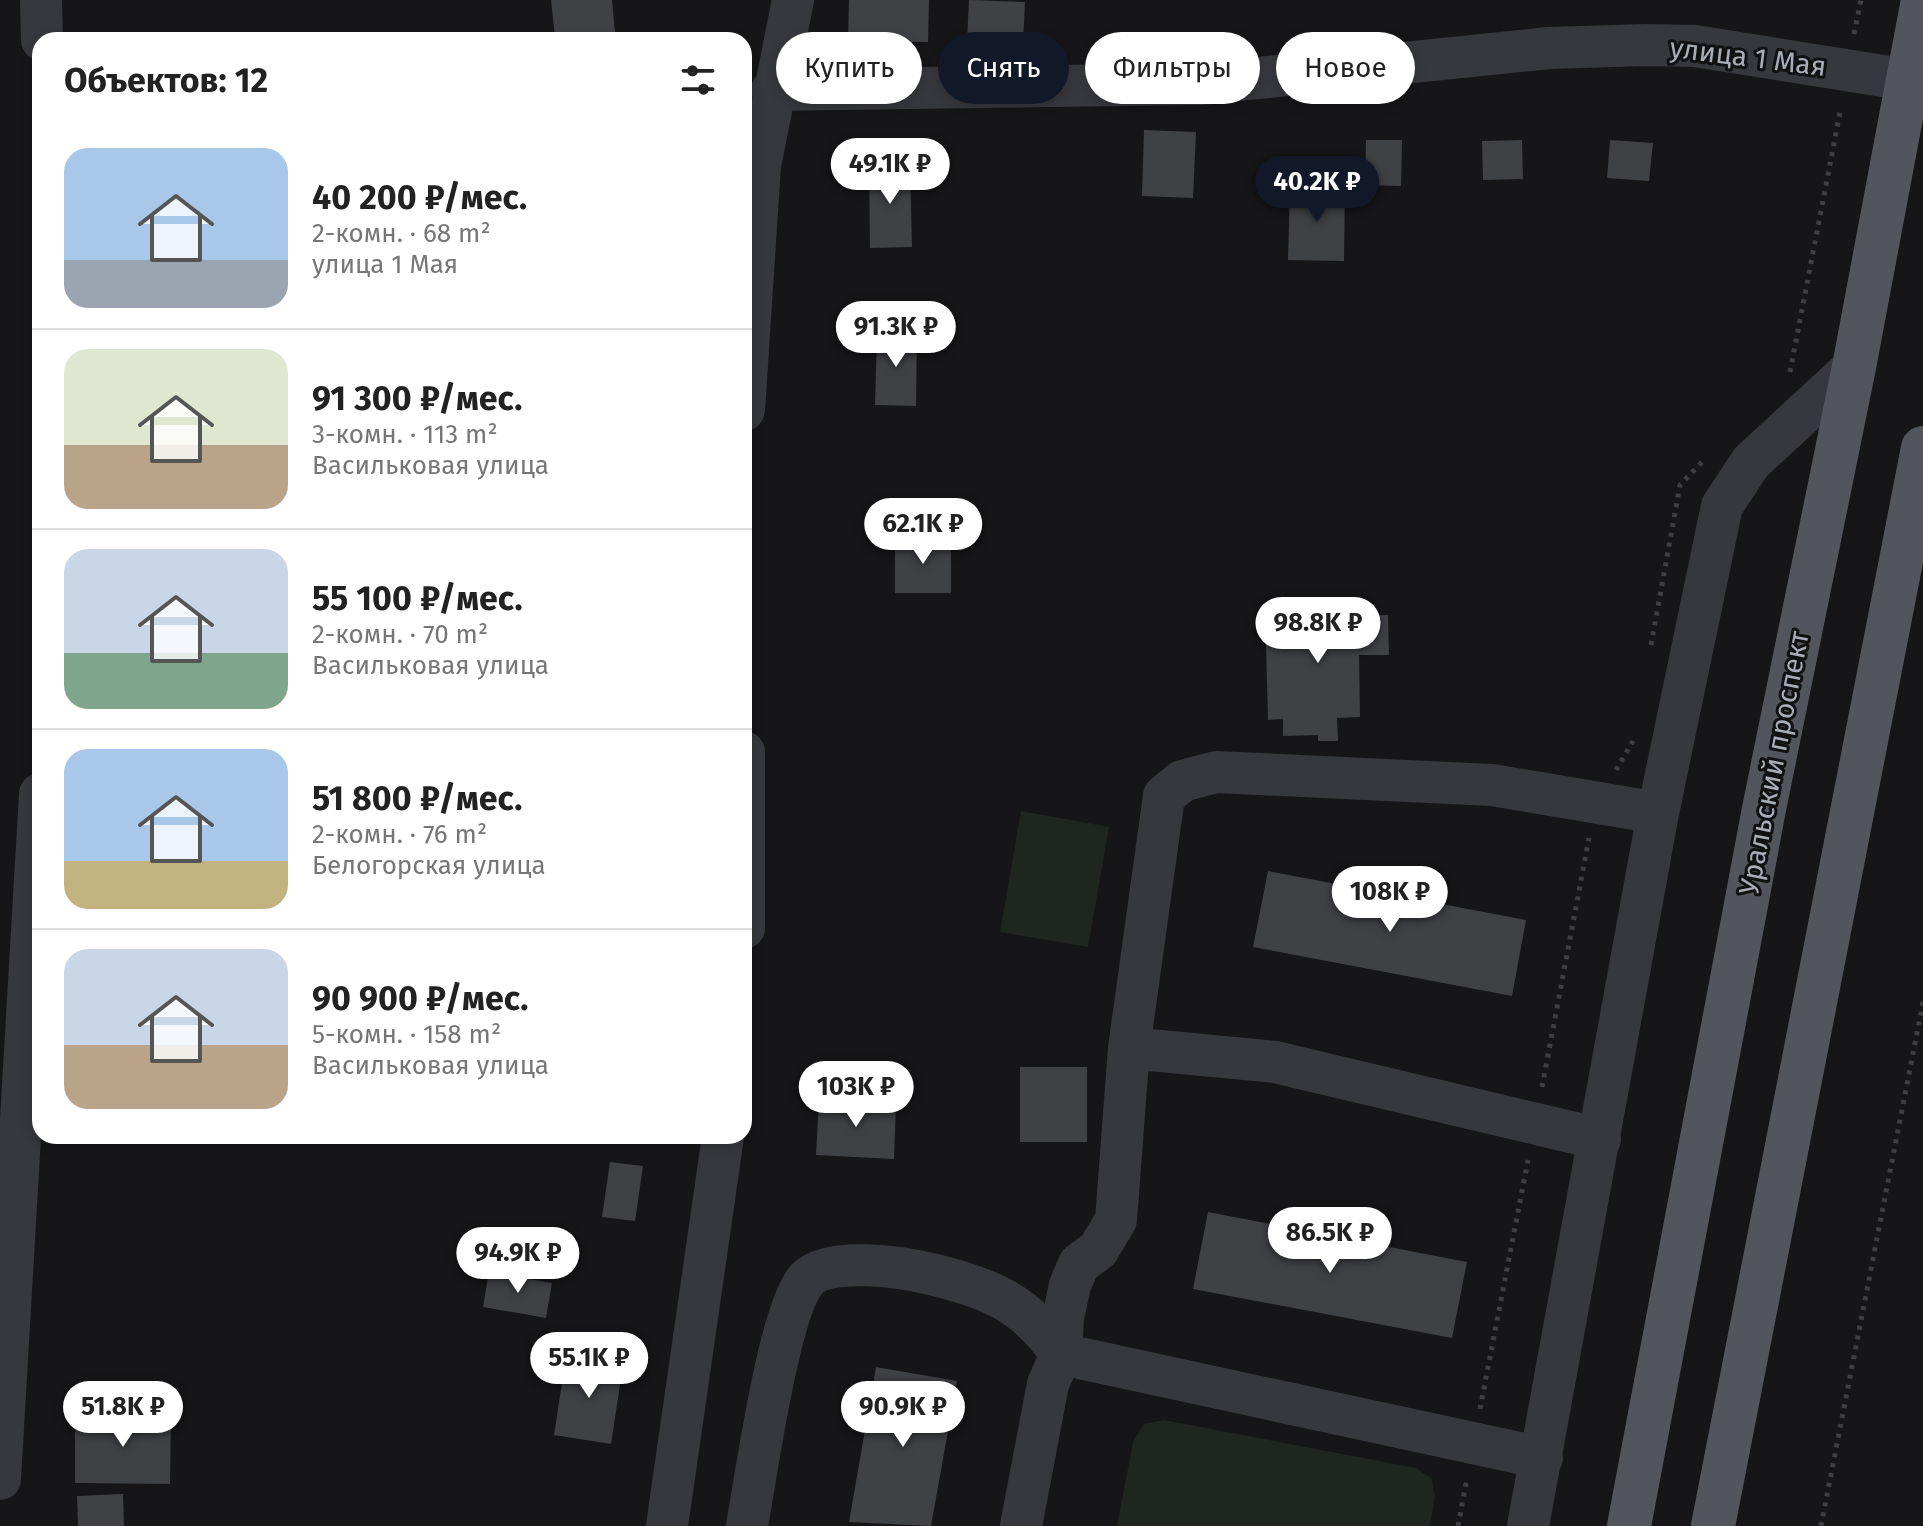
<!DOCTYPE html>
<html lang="ru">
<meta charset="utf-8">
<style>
body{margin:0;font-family:"Fira Sans",sans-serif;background:#f6f6f6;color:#222;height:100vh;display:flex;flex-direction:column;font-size:30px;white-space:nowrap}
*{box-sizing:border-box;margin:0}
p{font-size:26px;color:#767676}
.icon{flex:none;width:44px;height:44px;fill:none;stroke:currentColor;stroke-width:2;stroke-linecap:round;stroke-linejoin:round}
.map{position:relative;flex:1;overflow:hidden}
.details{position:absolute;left:32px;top:32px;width:720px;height:1112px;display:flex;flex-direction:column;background:#fff;border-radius:24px;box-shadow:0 4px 12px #0003}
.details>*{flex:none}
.top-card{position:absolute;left:776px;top:32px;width:760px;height:72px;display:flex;gap:16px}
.price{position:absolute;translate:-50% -68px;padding:0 18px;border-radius:28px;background:#fff;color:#222;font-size:26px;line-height:52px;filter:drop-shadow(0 2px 4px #0008)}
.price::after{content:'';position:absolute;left:50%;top:48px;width:24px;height:18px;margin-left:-12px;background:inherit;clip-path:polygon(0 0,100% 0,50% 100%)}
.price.on{background:#111827;color:#fff}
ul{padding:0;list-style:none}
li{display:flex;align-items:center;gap:24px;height:200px;padding:0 32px}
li+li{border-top:2px solid #e0e0e0}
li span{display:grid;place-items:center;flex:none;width:224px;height:160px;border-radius:24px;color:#555}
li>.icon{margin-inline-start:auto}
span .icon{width:96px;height:96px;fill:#fffc;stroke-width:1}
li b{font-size:34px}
h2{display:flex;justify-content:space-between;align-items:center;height:96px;padding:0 32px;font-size:34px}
.chip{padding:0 28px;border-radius:36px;background:#fff;box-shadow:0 4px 12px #0003;font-size:28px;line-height:72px}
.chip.on{background:#111827;color:#fff}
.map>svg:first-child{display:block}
.green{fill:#1e261f}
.building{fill:#404145}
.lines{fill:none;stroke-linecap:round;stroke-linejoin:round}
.path{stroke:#3d3f44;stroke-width:5;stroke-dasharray:4 6;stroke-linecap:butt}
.minor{stroke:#37383d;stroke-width:42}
.major{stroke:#53555c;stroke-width:44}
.labels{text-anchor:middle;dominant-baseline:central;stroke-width:6;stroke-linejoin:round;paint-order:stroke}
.street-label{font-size:28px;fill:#a8adb8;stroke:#111113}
</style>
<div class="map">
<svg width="1923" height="1526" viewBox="0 0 1923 1526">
<rect width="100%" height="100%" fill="#161618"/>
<path class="green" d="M1021 811 1109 827 1088 947 1000 932Z
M1164 1420 1416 1468 1432 1479 1435 1497 1430 1526H1117L1133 1442 1144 1424Z"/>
<path class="building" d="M551 0H612L615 32 555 37Z
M849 0H929L928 42 848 41Z
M969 0 1025 2 1023 44 967 40Z
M1144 130 1196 132 1193 198 1142 196Z
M1366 140H1402L1401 186 1365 185Z
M1522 140 1523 179 1483 180 1482 141Z
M1610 140 1653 143 1649 181 1607 178Z
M910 163 912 247 870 248 869 164Z
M1290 186 1345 187 1344 261 1288 260Z
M877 331 917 332 916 406 875 405Z
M895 540H951V593H895Z
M1358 606V615H1388L1389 655H1359L1360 717 1337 718 1338 741H1318V735L1283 736V719L1268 720 1265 608Z
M1268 871 1526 920 1512 996 1253 947Z
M1020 1067H1087V1142H1020Z
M819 1099 896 1103 894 1159 816 1155Z
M610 1162 643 1166 635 1221 602 1217Z
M1208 1212 1467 1262 1452 1338 1193 1289Z
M489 1272 552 1283 546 1318 483 1307Z
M566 1357 623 1365 611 1444 554 1435Z
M876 1367 957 1381 931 1526 849 1522Z
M75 1415 171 1416 170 1484 75 1483Z
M123 1494 124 1526H78L77 1496Z"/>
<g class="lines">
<path class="path" d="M1854 34 1861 0
M1790 372 1841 107
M1651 645 1680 485 1702 462
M1616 770 1633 741
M1542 1087 1589 838
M1480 1409 1528 1160
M1458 1526 1467 1478
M1821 1526 1923 1002"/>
<path class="minor" d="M41 0 42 40
M772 90 1200 84 1549 48 1646 45 1695 46 1908 80
M744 410 760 166 793 0
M744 752V928
M1129 1048 1275 1062 1600 1139
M0 1479 40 794
M667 1526 723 1136
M747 1526C756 1477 779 1309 807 1279 829 1256 902 1267 931 1274 990 1288 1026 1303 1061 1354L1542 1458
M1021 1526 1048 1384 1061 1354 1063 1318 1070 1285 1079 1264 1098 1250 1116 1220 1129 1048 1164 796 1182 781 1216 772 1492 785 1658 813
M1528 1526 1658 813 1722 506 1751 462 1854 367"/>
<path class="major" d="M1629 1526 1764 809 1854 367 1923 0
M1713 1526 1923 448"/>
</g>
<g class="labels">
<g class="street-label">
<text transform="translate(1748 57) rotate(7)">улица 1 Мая</text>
<text transform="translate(1774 763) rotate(-79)">Уральский проспект</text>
</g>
</g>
</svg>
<b class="price" style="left:890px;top:206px">49.1K ₽</b>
<b class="price on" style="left:1317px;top:224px">40.2K ₽</b>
<b class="price" style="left:896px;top:369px">91.3K ₽</b>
<b class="price" style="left:923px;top:566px">62.1K ₽</b>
<b class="price" style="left:1318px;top:665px">98.8K ₽</b>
<b class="price" style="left:1390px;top:934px">108K ₽</b>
<b class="price" style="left:856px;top:1129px">103K ₽</b>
<b class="price" style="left:1330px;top:1275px">86.5K ₽</b>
<b class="price" style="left:518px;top:1295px">94.9K ₽</b>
<b class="price" style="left:589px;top:1400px">55.1K ₽</b>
<b class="price" style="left:123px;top:1449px">51.8K ₽</b>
<b class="price" style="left:903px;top:1449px">90.9K ₽</b>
<div class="top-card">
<a class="chip">Купить</a>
<a class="chip on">Снять</a>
<a class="chip">Фильтры</a>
<a class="chip">Новое</a>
</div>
<section class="details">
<h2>Объектов: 12<svg class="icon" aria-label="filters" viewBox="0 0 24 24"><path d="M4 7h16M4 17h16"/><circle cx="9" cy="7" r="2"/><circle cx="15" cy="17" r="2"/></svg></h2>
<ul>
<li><span style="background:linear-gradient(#a9c7e8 70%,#9aa5b1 0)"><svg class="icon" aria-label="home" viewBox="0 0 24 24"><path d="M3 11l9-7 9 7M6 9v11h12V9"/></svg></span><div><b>40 200 ₽/мес.</b><p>2-комн. · 68 m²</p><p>улица 1 Мая</p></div></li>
<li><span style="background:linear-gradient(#dfe7d0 60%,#b9a48a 0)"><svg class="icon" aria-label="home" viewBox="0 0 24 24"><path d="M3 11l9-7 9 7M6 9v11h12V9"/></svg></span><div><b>91 300 ₽/мес.</b><p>3-комн. · 113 m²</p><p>Васильковая улица</p></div></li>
<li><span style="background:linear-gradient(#c9d6e8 65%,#7fa58c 0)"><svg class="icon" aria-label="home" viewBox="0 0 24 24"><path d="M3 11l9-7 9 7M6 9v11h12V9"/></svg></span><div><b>55 100 ₽/мес.</b><p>2-комн. · 70 m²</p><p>Васильковая улица</p></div></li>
<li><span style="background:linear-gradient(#a9c7e8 70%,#c2b280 0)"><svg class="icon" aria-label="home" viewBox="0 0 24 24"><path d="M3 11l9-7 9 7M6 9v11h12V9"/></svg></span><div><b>51 800 ₽/мес.</b><p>2-комн. · 76 m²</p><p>Белогорская улица</p></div></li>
<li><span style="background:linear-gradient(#c9d6e8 60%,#b9a48a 0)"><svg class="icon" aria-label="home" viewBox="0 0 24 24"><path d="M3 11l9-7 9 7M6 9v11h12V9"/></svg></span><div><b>90 900 ₽/мес.</b><p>5-комн. · 158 m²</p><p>Васильковая улица</p></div></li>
</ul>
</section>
</div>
